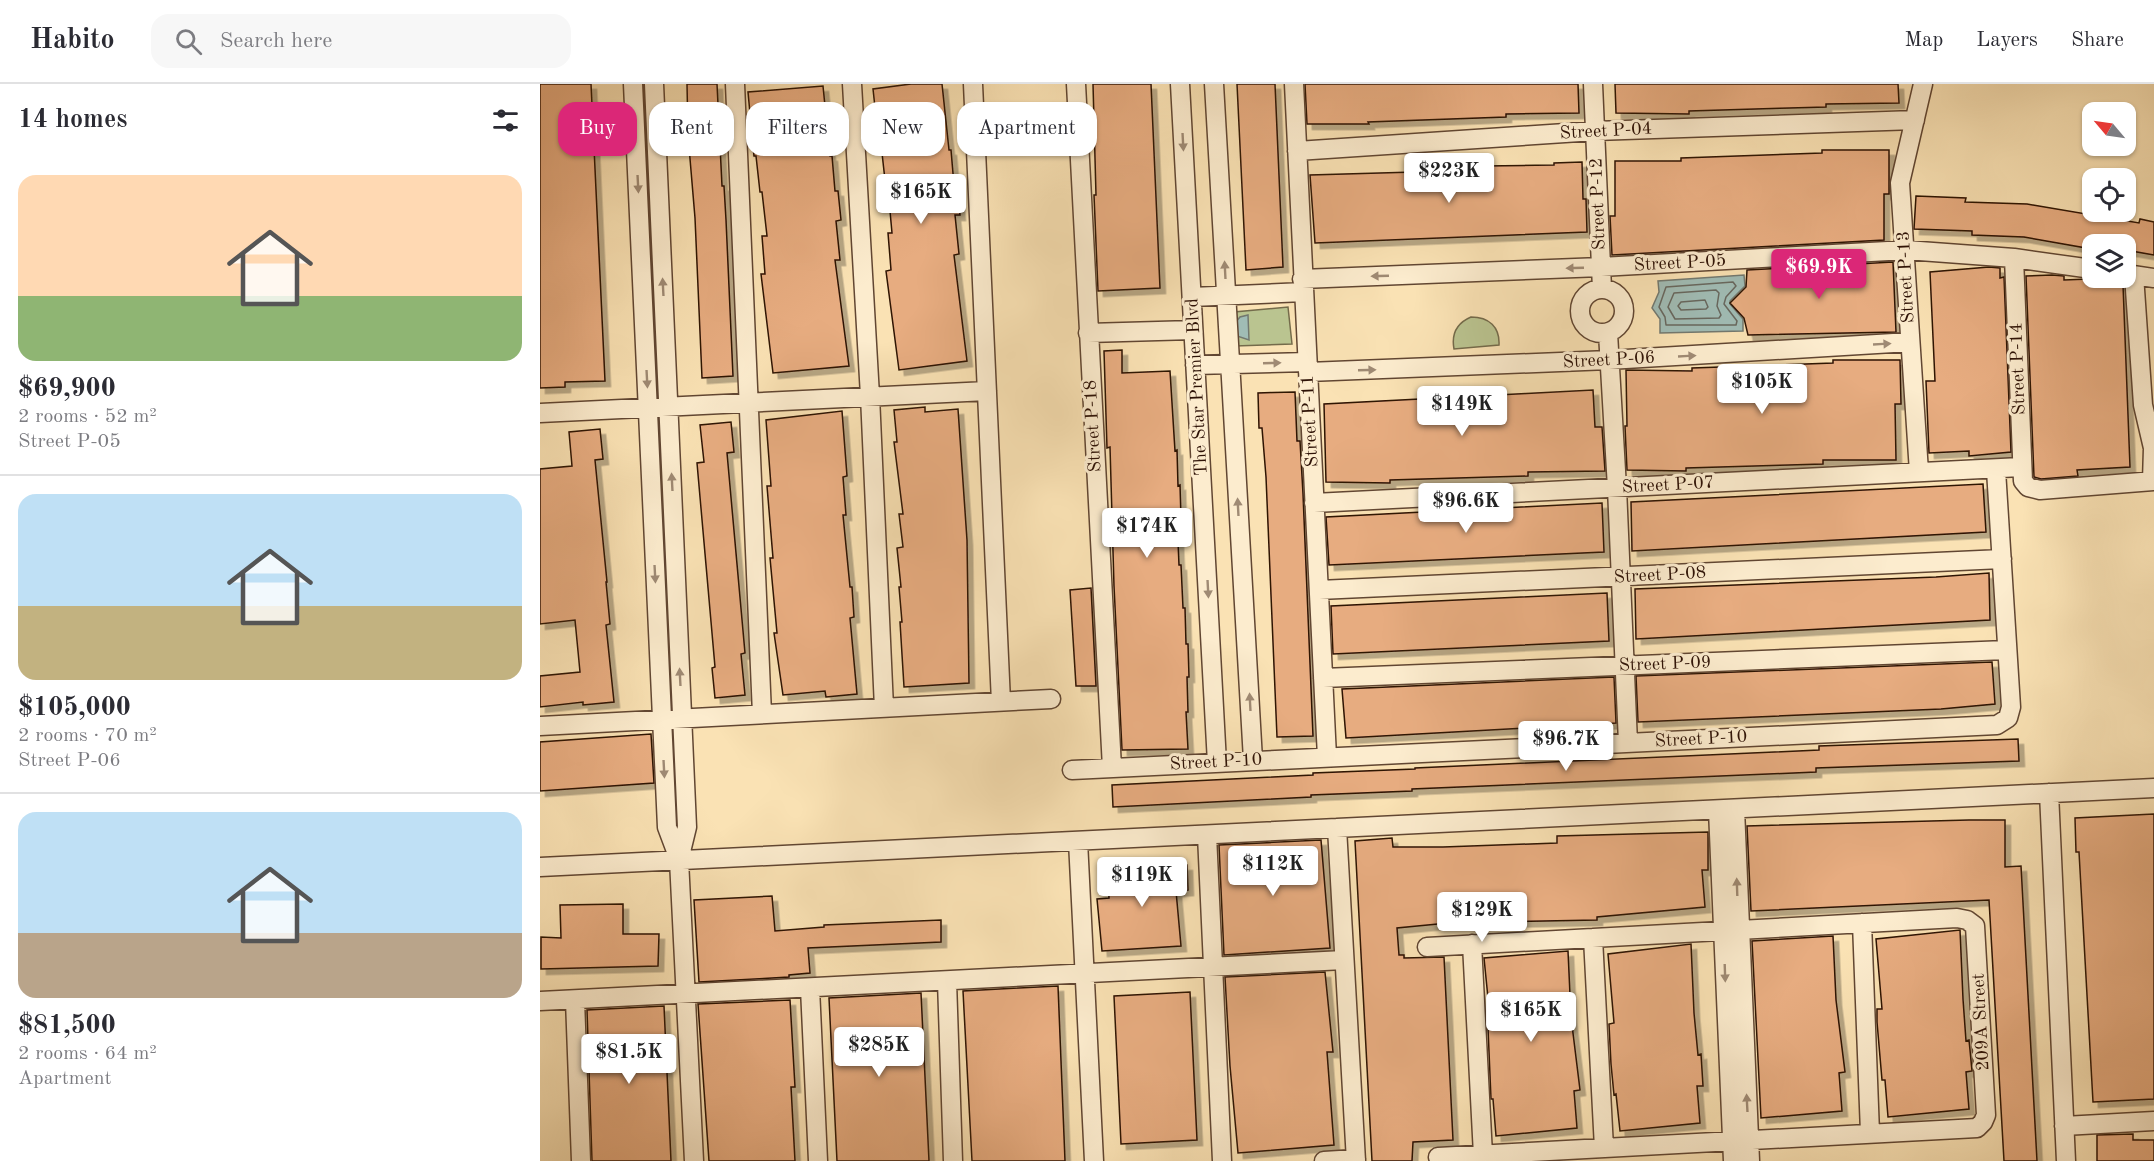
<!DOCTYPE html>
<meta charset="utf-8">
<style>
body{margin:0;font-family:"Old Standard TT",serif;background:#f7f7f7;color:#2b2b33;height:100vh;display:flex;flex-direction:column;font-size:22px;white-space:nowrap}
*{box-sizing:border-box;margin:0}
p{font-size:20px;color:#7c7c81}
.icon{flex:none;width:33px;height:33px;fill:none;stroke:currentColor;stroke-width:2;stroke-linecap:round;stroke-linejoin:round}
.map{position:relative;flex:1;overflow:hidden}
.details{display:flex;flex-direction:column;background:#fff;width:540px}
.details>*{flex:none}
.top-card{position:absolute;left:18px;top:18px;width:570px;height:54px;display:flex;gap:12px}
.needle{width:39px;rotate:299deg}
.fabs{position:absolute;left:1542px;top:18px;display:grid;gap:12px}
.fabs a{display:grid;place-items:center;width:54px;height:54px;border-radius:12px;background:#fff;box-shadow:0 2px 4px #0004;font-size:30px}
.price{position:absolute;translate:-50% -51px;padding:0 14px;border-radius:6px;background:#fff;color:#222;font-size:20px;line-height:39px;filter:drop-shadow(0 2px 3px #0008)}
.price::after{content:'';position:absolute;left:50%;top:36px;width:18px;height:14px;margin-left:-9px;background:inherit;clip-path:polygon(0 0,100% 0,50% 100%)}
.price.selected{background:#db2777;color:#fff}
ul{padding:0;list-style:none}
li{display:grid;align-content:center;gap:12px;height:318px;padding:0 18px}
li+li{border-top:2px solid #e1e1e2}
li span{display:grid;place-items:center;height:186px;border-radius:18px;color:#555}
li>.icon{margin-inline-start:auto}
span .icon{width:108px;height:108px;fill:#fffc;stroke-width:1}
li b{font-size:26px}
h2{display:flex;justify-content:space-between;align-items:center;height:72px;padding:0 18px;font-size:26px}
.chip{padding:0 21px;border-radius:18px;background:#fff;box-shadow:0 2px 4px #0004;font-size:21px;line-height:54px}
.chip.selected{background:#db2777;color:#fff}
header{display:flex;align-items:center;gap:36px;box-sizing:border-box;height:84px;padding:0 30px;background:#fff;border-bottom:2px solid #e1e1e2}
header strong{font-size:28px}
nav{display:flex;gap:33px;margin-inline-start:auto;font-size:21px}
.search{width:420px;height:54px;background:#f7f7f7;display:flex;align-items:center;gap:15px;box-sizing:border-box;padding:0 21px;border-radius:18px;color:#7c7c81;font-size:22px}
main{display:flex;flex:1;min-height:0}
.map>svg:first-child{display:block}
.green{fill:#bac490;stroke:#746b4b;stroke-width:1.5}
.water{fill:#a0bcb5;stroke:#72786f;stroke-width:1.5}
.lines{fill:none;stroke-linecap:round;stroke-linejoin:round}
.shore{stroke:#67675e;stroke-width:1.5}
.building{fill:#e7ac80;stroke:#2e1206;stroke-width:1.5;filter:url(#shadow)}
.minor-casing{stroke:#614632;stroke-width:21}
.minor{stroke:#fcecce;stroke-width:18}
.oneway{fill:#9f8a74}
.labels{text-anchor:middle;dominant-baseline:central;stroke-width:6;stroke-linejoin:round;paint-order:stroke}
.street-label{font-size:18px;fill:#2e1206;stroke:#fcecce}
</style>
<header>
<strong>Habito</strong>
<div class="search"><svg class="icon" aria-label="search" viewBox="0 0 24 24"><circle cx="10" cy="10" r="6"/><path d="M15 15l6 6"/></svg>Search here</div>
<nav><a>Map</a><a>Layers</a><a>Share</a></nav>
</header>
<main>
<section class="details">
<h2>14 homes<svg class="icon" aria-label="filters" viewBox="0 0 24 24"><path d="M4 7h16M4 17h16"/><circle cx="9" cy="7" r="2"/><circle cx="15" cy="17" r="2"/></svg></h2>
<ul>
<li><span style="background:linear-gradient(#ffd9b3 65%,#8fb573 0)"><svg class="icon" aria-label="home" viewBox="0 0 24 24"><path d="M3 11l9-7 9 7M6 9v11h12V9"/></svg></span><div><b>$69,900</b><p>2 rooms · 52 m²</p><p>Street P-05</p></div></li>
<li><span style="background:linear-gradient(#bfe0f5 60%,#c2b280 0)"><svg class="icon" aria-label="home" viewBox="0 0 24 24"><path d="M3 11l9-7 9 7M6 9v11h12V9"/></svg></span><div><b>$105,000</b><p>2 rooms · 70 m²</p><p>Street P-06</p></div></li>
<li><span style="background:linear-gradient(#bfe0f5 65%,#b9a48a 0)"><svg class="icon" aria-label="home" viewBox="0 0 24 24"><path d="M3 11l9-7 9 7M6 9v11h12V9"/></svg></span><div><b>$81,500</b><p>2 rooms · 64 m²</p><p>Apartment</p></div></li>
</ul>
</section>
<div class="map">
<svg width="1614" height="1077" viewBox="0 0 1614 1077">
<defs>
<filter id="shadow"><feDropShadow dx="5.5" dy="5.5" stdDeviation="0" flood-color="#0004"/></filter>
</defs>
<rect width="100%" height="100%" fill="#fae2b4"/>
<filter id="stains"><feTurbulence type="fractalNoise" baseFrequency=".00333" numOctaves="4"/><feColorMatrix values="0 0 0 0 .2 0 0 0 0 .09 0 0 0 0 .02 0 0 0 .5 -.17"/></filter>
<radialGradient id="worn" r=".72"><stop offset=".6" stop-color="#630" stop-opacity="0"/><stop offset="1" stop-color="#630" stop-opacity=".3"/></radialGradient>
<path class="green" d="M748 223 752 260 695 262 694 228Z
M931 233C949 233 960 243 959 261L914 265C911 249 917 239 931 233Z"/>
<path class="water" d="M1204 191 1205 202 1190 217V220L1203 235V247L1120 249V235L1112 224 1119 208 1118 197Z
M708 231 709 256 697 252 695 239 700 233Z"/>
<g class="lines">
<path class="shore" d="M1193 198 1196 202 1186 213 1184 220 1197 237 1196 241H1126L1125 233 1119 223 1126 203Z
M1176 206 1179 209 1177 222 1181 231 1179 234 1135 235 1128 223 1134 209Z
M1165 216 1168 223 1166 225 1141 226 1138 222 1141 218Z"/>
</g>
<path class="building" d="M0 0H51L65 297 25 298V303L0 304Z
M147 0H177L182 102H184L186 136 193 292 162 294 155 134 148 51Z
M371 0H402L409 66H411L414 101H417L420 131H415L419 170 414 171 427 277 359 286 346 187 351 186 348 149H352L348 105H346L342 69H340L333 5Z
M553 0H611L620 204 558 207 554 111H556Z
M697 0H735L743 183 706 186Z
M765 0H1038L1039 29 966 30V33L828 38 829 40H767Z
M1075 0H1358L1359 19 1286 20V23L1149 27V30L1076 29Z
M283 2 290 72H292L295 107H298L301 136 296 137 300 176H295L309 282 233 289 221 190H225L222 152H227L222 108H220L216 72H214L208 8Z
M1282 66H1349V110H1344V156L1072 171 1070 132H1075V77H1141V74L1282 69Z
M1042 78 1043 115H1046L1047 148 775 159 770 91 910 87 944 85 943 82 1014 81V79Z
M1376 112 1426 114 1425 118 1487 120 1599 139 1600 135 1614 138V171L1586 166V160H1552V165L1484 153 1432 151V147L1374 145Z
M1353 178 1356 248 1208 251 1204 234 1190 219 1206 203 1207 186Z
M1449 183 1460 184V194L1464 193 1471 368 1429 372V367L1389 369 1386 297H1395L1390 188Z
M1512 191 1524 192V196L1575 194 1583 201 1590 383 1537 386 1538 392 1501 395 1494 393 1486 192Z
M582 266V289L630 287 635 367 637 366 638 402 640 401 641 434H637L639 481H641L643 524H645L646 560H648L649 593H647L648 628H646L648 665 582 666 574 502 570 363 567 364 564 267Z
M1293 276H1360L1361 320H1355L1356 376H1283V380L1146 384V387L1087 386 1085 342H1087L1086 286 1152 287V284L1293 279Z
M1053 306 1055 343H1062L1065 387 988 388V392L850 396V399L786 398 784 320Z
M755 308 757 357H760L763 410 773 652 737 653 726 393 722 344H719L718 309Z
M385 323V328L418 325 427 456 429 599 364 603 360 538H362L359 503H361L357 464 363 463 359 430H363L354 358H357L354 326Z
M302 327 307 392 303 393 306 431H303L310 503H312L314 533 310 534 317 610 286 613 285 607 243 611 234 549H237L230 474H233L227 402H231L226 336Z
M191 338 194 368 187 369 205 569 201 570 205 611 175 614 172 584 175 583 157 379 164 378 160 341Z
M60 345 63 375 55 376 67 498H66L70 540 66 541 74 618 43 621V618L0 623V592L40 588 35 536 0 540V385L32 382 29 348Z
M1443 400 1446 448 1092 467 1091 418Z
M1062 419 1064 468 789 481 786 433Z
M1449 489 1450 536 1096 555 1095 505 1396 493Z
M551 504 556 602H536L530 506Z
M1067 509 1069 557 793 570 791 522Z
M1452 578 1455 620 1401 625 1098 638 1096 592Z
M1074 593 1076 639 806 654 802 605Z
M111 650 114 699 0 707V658Z
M1478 655 1479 677 1276 684V688L872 705V707L771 711V713L573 723 572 701 773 691V689L875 685V684L1279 666V662Z
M1614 730V1015L1553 1018 1539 768H1536L1535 734Z
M1429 736H1465V783L1481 782 1497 1077H1464L1449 816 1211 827 1207 742Z
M1168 748V786H1162L1165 823 1057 833V836L949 838V835L857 844 859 871H864V874L904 873 913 1056 873 1058 872 1077H832L815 757 852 754 853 763H903L1017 759V752Z
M781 756 790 864 684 871 679 761Z
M647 781 648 806 636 807 641 862 562 867 557 815 569 814 568 786Z
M232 812 235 847 284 843V841L401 836V858L268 864 270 889 249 891V893L159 898 154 816Z
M83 820V850H119L118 882 1 885V853L21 854 20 821Z
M1420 846 1423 915 1426 957 1429 956 1432 987 1426 988 1429 1025 1348 1033 1345 996H1342L1337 938V925H1342L1336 855Z
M1293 852 1296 916 1305 988 1299 989 1302 1027 1221 1034 1212 857Z
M1151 860 1154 929 1158 971 1161 970 1163 1002H1157L1160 1039 1080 1047 1076 1010 1074 1011 1071 980 1069 940 1074 939 1068 870Z
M1028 867 1031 933 1040 1006 1034 1007 1037 1044 956 1052 953 1015H951L948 944H951L944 874Z
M785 888 793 968H787L794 1061 698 1069 690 982 685 893Z
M518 902 525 1077H432L423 907Z
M650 908 657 1056 581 1060 574 912Z
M381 909 389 1077H297L289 914Z
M250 916 255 1003H251L255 1077H169L158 920Z
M124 922 131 1077H52L47 926Z
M1593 1050V1056H1614V1077H1557V1051Z"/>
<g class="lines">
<defs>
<path id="minor" d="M93 0 127 743 139 775
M114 0 147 743 139 776 154 1077
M195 0 222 630
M312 0 330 312 344 624
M433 0 461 618
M536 0 572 684
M640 0 677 679
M674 0 713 676
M754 0 787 673
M1053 0 1062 205
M757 67 1055 47 1375 36
M1474 174 1483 397 1488 403 1500 406 1614 397
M1586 190 1614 194
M1594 191 1603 321 1613 364 1612 397
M762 195 1061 183 1366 166 1474 174 1552 185
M1040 227a22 22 0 1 1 44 0a22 22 0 1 1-44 0Z
M652 213 764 208
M548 249 653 246
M1068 249 1077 404 1088 659
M655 281 767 278
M768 288 1069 276 1370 258
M0 329 447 307
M1379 388 1360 99 1383 0
M774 419 1481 383
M779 506 1462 475
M783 594 1466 566
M0 642 511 615
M532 686 1457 641 1468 634 1471 623 1456 386
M1509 709 1526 1077
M1195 725 1210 1077
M1178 726 1193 1077
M797 744 816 1077
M667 751 682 1077
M538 757 554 1077
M0 783 1614 704
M1322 839 1330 1049
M1053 854 1064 1064
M932 860 943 1071
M887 863 1417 834 1427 836 1435 842 1446 1031 1443 1038 1437 1044 898 1073
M407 897 413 1077
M270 904 278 1077
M35 916 41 1077
M0 917 804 876
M1524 1042 1614 1037
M784 1077 816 1075"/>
</defs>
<use href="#minor" class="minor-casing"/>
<use href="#minor" class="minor"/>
</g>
<defs><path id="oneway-solid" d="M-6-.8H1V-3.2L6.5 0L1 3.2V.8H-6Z" transform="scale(1.5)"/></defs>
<g class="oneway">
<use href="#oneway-solid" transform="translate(643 58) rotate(87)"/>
<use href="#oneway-solid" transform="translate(98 100) rotate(87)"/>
<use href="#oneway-solid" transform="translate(1035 184) rotate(178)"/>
<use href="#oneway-solid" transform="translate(685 186) rotate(-93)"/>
<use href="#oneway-solid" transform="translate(840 192) rotate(178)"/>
<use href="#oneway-solid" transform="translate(123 203) rotate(-93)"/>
<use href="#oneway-solid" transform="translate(1342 260) rotate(-3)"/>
<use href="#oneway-solid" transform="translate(1147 272) rotate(-3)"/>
<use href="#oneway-solid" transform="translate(732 279) rotate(-2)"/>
<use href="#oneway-solid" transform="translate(827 286) rotate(-2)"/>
<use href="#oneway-solid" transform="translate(107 295) rotate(87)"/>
<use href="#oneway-solid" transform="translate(132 398) rotate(-93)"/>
<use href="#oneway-solid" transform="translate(698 423) rotate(-93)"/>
<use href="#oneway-solid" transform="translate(115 490) rotate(87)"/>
<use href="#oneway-solid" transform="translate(668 505) rotate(87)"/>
<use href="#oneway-solid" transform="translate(140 593) rotate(-93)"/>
<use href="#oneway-solid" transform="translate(710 618) rotate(-93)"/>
<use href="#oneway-solid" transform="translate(124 685) rotate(87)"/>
<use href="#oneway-solid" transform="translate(1197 803) rotate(-92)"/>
<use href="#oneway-solid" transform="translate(1185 889) rotate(88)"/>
<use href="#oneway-solid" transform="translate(1207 1019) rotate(-93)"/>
</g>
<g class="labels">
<g class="street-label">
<text transform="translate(1066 47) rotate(-3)">Street P-04</text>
<text transform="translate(1058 120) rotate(-92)">Street P-12</text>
<text transform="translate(1140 179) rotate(-3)">Street P-05</text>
<text transform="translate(1366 193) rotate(-93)">Street P-13</text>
<text transform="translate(1069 276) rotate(-3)">Street P-06</text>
<text transform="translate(1478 285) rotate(-92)">Street P-14</text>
<text transform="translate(657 303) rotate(-93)">The Star Premier Blvd</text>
<text transform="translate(770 337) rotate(-93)">Street P-11</text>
<text transform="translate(553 342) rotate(-93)">Street P-18</text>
<text transform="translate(1128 401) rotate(-3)">Street P-07</text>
<text transform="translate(1120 491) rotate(-3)">Street P-08</text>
<text transform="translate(1125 580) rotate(-2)">Street P-09</text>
<text transform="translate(1161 655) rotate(-3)">Street P-10</text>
<text transform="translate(676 678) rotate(-3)">Street P-10</text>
<text transform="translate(1441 938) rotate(-93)">209A Street</text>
</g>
</g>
<rect width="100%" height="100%" filter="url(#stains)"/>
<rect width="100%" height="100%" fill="url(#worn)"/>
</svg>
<div class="fabs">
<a><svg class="needle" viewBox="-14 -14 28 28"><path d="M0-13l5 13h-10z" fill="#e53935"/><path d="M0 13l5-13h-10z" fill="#7c7c81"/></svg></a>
<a><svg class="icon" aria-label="locate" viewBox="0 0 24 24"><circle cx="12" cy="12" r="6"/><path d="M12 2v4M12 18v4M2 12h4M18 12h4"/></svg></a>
<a><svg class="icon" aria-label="layers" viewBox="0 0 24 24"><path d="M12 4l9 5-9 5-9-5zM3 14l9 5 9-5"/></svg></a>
</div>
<b class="price" style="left:909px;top:120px">$223K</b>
<b class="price" style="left:381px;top:141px">$165K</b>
<b class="price selected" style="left:1279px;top:216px">$69.9K</b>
<b class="price" style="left:1222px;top:331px">$105K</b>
<b class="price" style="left:922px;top:353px">$149K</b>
<b class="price" style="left:926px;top:450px">$96.6K</b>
<b class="price" style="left:607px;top:475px">$174K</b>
<b class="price" style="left:1026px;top:688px">$96.7K</b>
<b class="price" style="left:733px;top:813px">$112K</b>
<b class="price" style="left:602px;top:824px">$119K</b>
<b class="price" style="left:942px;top:859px">$129K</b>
<b class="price" style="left:991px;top:959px">$165K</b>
<b class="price" style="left:339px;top:994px">$285K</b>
<b class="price" style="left:89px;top:1001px">$81.5K</b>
<div class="top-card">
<a class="chip selected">Buy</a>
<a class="chip">Rent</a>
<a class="chip">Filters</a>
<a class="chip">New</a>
<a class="chip">Apartment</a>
</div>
</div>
</main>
